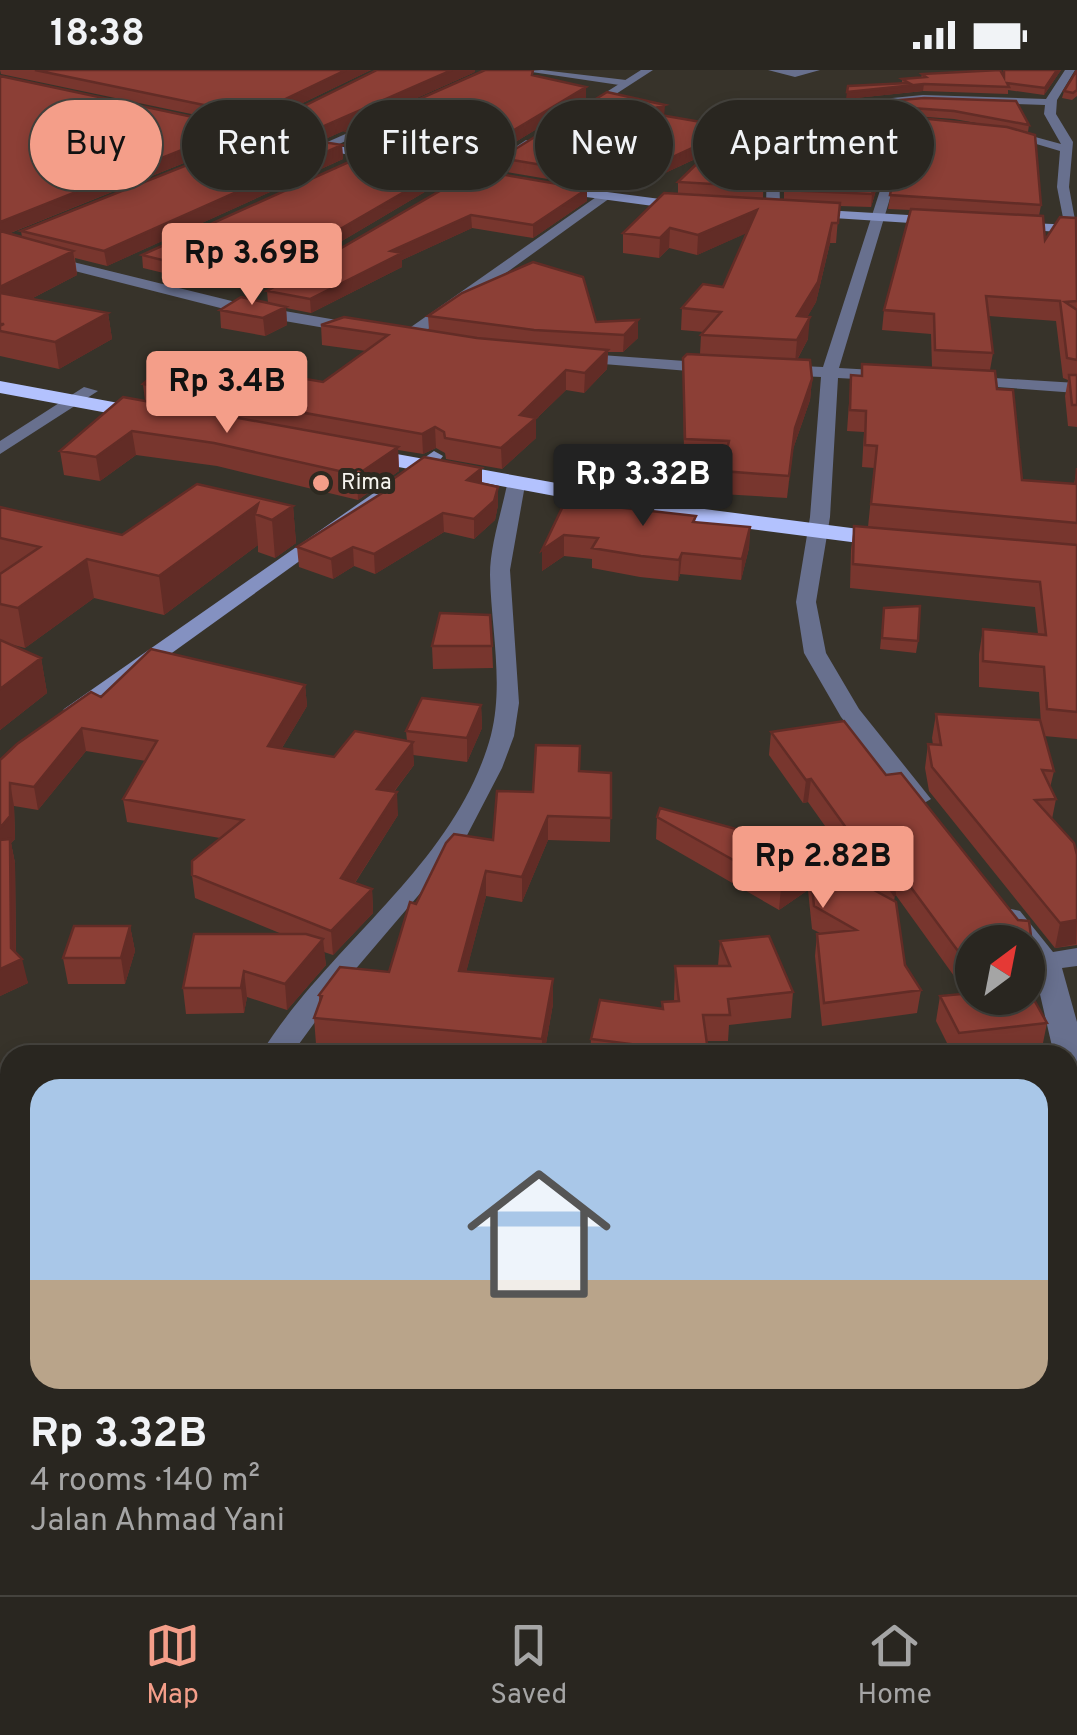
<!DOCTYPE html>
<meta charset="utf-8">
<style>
body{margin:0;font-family:Overpass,sans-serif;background:#312e29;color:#f1f3f6;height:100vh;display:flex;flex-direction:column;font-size:38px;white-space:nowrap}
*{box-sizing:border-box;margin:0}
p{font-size:32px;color:#a5a5a5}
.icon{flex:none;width:55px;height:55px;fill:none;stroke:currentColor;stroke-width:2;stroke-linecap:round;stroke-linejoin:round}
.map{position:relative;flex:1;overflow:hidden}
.sheet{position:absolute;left:0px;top:975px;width:1078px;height:550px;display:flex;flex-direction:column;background:#292620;border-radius:30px 30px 0 0;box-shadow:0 5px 15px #0003,0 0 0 2px #45433e}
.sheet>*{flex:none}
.banner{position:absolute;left:30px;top:30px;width:1018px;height:90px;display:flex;gap:20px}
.needle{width:65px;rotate:32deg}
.tools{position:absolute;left:955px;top:855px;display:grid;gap:20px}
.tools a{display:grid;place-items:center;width:90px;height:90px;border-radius:50%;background:#292620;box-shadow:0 5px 15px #0003,0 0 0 2px #45433e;font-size:50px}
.price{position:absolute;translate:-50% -85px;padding:0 22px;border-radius:10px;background:#f49e89;color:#111;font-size:32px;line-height:65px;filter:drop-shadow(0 2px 5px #0008)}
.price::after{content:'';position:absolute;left:50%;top:60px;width:30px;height:22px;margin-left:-15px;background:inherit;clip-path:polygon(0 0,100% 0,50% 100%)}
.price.current{background:#222;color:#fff}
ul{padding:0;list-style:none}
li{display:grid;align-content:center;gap:20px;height:530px;padding:0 30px}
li+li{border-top:2px solid #45433e}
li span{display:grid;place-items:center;height:310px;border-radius:30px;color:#555}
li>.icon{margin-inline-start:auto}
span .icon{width:180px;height:180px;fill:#fffc;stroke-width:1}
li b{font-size:42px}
.chip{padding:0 35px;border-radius:45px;background:#292620;box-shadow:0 5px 15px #0003,0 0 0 2px #45433e;font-size:35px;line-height:90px}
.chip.current{background:#f49e89;color:#111}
.status{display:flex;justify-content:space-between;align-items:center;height:70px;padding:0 50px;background:#292620;direction:ltr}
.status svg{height:28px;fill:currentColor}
.menu{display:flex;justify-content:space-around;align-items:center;height:140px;border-top:2px solid #45433e;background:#292620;font-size:28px;color:#a5a5a5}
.menu a{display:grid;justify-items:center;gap:5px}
.menu .current{color:#f49e89}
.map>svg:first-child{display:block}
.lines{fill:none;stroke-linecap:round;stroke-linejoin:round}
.lane{fill:#68708e;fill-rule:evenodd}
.street{fill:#68708e;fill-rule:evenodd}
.secondary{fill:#8491c1;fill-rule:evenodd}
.highway{fill:#b3c2fe;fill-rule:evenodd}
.wall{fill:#78362e;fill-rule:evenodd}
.shaded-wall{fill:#622c26}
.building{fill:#8c3f36;stroke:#622c26;stroke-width:2.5}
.poi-dot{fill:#f49e89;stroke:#2d2920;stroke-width:4}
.labels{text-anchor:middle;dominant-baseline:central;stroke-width:10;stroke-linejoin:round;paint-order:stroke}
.far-poi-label{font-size:22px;fill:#f6f4ee;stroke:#2d2920;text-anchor:start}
</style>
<div class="status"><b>18:38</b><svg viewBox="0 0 49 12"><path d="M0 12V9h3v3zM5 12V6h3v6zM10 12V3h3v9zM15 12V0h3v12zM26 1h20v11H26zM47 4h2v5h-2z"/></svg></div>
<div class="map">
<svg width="1077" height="1525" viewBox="0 0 1077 1525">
<rect width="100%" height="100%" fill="#37332a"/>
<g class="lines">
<path class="lane" d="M542 0 626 10 630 13 626 16 525 1Z"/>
<path class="street" d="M641 0H653L585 44 575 42Z
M768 0H820L795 7Z
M1065 0H1075L1057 30 1056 44 1073 72 1069 117 1077 161 1065 158 1057 117 1060 81 996 62 1002 58 1061 74 1044 44 1045 35 923 31 828 40 818 55 779 81 780 141 773 145 766 141 767 81 774 71 809 51 813 40 821 35 923 25 1046 29Z
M307 35 311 40 260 68 250 65Z
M375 51 385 53 326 80 316 77Z
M526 70 536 73 483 108 473 105Z
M891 101 897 105 839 298 892 301 900 306 892 311 838 308 830 447 816 532 826 583 859 639 931 729 919 736 910 734 841 647 804 583 796 532 810 447 821 307 778 305 770 300 778 295 823 297 885 105Z
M599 125 610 128 413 270H401V264Z
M0 174 244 234 360 254 368 259 360 264 244 244 0 182Z
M573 283 713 293 721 298 713 303 567 291 565 288Z
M962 306 1077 313V323L956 314V308Z
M84 317 98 321 0 384V371Z
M516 409 525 415 510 500 519 633 514 666 502 698 463 773 342 915 291 985H260C328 874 456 795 491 665 504 614 491 557 490 505 490 476 501 444 507 415Z
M1011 839 1020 841 1053 882 1077 878V896L1062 898 1077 952V1052L1068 1049V985H1054L1033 894 1028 887V872H1017L998 847Z
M1077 1057V1136L1068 1139V1060Z
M10 1061V1091L0 1094V1064Z
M0 1466 10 1470V1515H48L53 1525H10L6 1513 0 1511Z
M101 1515H144L139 1525H96Z
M550 1515H627L632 1525H555Z
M985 1515H1025L1023 1525H983Z"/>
<path class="secondary" d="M210 53 500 105 506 109 500 113 206 58Z
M554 115 683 132 690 136 683 140 549 122 548 119Z
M807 139 942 147 949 151 942 155 802 146 800 143Z
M1007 152 1077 155V163L1012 159 1007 158Z
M434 381 443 386 440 390 80 649H64L61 644 64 639Z"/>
<path class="highway" d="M0 311 151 339 161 345 151 351 0 323Z
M358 377 689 437 890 463 902 470 890 477 689 451 350 388 347 383 350 378Z"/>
</g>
<path class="wall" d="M0 0H371L253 57 1 4Z
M1061 0 1044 25 1008 20V24L923 21 846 29 902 13V9L921 8 922 4 1004 7Z
M1077 0V26L1072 30 1062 28 1064 21Z
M475 2 323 70 279 62 278 49Z
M0 6 241 70 8 164 22 167 21 161 342 75 343 89 107 196 75 188 77 205 31 229 108 243 112 269 59 299 0 286Z
M534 6 586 17V29L476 96 348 74 347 61Z
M924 28 1029 55 1028 62 1019 60 1041 135 1039 146 1045 170 1077 163V357L1068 356 1065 326 1068 310 1063 308 1056 251 989 246 993 283 990 300 997 319 1022 410 1074 414 1077 398V669L1044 666 1054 701 1050 718 1056 729 1052 749 1077 785V875L1055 878 929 721 925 698 928 674 933 675 932 668 936 644 1041 654 1039 622 979 617V584L983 559 1038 564 1035 537 850 518 851 480 854 456 868 457 874 398 862 397 864 362 847 361 851 305 861 306 862 294 932 298 931 264 882 260 884 240 911 140 888 139 895 99 881 104 871 137 839 136 836 173H830L816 232 807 247 808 269 797 290 812 309 810 330 793 379 787 428 721 424 724 393 684 391 683 288 700 284 701 265 704 262 681 260 682 238 723 217 746 163 697 185 669 178 659 188 623 183V163L678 124V112L706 84 624 122 501 101V88L664 46 736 70 717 79 764 92 763 129 784 130V95L825 97 853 41 854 34ZM861 42 954 49 993 56Z
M449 96 450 107 281 207 208 191 176 206 143 198 142 185Z
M476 100 587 119V131L533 168 472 158 402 190V197L311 243 286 238 287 255 265 266 221 258 220 240 268 233 267 221Z
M428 246 596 252 638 250V268L623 282H608L607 299 584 323 566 320 536 349V368L502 399 446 389 445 383 436 378 423 384 398 380 399 401 358 430 217 396 136 385 100 411 64 405 60 381 145 331 143 314 323 312 366 281 322 275 321 255 429 260Z
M482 413 498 435 495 450 474 469 444 462 375 504 354 496 333 509 299 497 297 477 383 423 382 417Z
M620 427V437L696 446 695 452 750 457 749 478 741 510 680 504 678 511 640 507 592 498V489L564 486 542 501V480Z
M293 436 296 473 275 488 258 482V475L164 545 94 528 25 578 10 574 41 588 47 623 0 660V437L122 465Z
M884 538 918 571 916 583 880 579Z
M432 576H492L493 598 433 599Z
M305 615 307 636 282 678 334 687 407 671 406 661 481 635 482 658 467 692 413 685 414 695 394 722 398 745 355 813 372 819 373 843 333 885 324 882 326 895 287 940 247 927 244 943 186 944 183 918 282 864 195 828 192 805 220 768 127 752 123 729 146 691 86 681 38 740 14 736 15 769 11 773 15 793 16 883 28 913 0 926V690L101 627Z
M771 662 886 705 1031 866 1028 882 1036 894 1031 918 1028 919 1047 953 1042 978 979 985H953L936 951 940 926 967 924 895 824 894 832 905 895 921 920 917 943 822 956 815 886 817 864 820 863 812 859 808 820 779 840 656 769 657 747 869 818 808 732 803 733 769 685ZM972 872 1028 928H972Z
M579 701 611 703 610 772 548 770 522 832 486 826 466 902 553 909V934L544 985H441L316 974 314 948 319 933V925L389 902 416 834 493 770 533 722Z
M130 856 135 881 125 914H68L63 888Z
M720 871 793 922 791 948 729 955 728 971H706V985H590L591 969 662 939V932L674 931 675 896H718Z
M10 1083V1236L0 1235V1094Z
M10 1274V1465L0 1451V1280Z
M1072 1303H1077V1384H1068V1321Z
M322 1515H352L350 1521Z
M839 1515H944L942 1525H882Z"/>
<path class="shaded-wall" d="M346 0H371L253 57 252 45Z
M452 0H475V2L323 70 322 57Z
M1057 0H1061L1044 25 1045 18Z
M924 14 923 21 846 29 847 22Z
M586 17V29L476 96V83Z
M665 35 664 47 643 42Z
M240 57 241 70 0 167V152Z
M736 58V70L624 122 625 109Z
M342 75 343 89 107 196 104 181Z
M898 86 897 99 881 104 871 137 872 124 883 91Z
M449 96 450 107 281 207 280 194Z
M587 119V131L533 168V155Z
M757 140 756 159 697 185 698 165Z
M471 145 472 158 402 190V197L311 243 310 229 391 181Z
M832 153 830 173 816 232 795 268 797 246Z
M670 158 669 178 659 188 660 168Z
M207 178 208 191 176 206 174 193Z
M73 181 77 205 0 245V217Z
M286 237 287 255 265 266 263 248Z
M108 243 112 269 59 299 55 272Z
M810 247 808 269 795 293 797 270Z
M638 250V268L623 282 624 265Z
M608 280 607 299 584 323 585 303Z
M566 300V320L536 349V368L502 399 501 378 520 345Z
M812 309 810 330 793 379 787 428 795 358Z
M435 357 436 378 423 384 422 364Z
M132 361 136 385 100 411 96 387Z
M398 377 399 401 358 430 357 405Z
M482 398V416L467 410Z
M498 417V435L495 450 474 469V449Z
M620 427V447L606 436Z
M258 434 255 444 258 475 164 545 159 506Z
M293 436 296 473 275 488 272 450Z
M443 443 444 462 375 504 374 484Z
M750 457 749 478 741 510 742 489Z
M564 465V486L542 501V480Z
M353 477 354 496 333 509 331 489Z
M682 483 680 504 678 511 679 490Z
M87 489 94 528 25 578 18 538Z
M41 588 47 623 0 660V619Z
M305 615 307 636 270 698 268 676Z
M481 635 482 658 467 692V668Z
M82 658 86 681 38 740 34 717Z
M413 672 414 695 378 742 377 719Z
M811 709 808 732 803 733 806 710Z
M10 713 14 736 15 769 11 773 15 793 16 892 22 889 28 913 0 926V899L11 878 0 787V758Z
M397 722 398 745 343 831 341 808Z
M548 746V770L522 832V807Z
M810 797 808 820 779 840 781 817Z
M486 801V826L460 926 459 901Z
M372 819 373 843 333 885 331 861Z
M1077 850 1076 874 1055 878 1060 853Z
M130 856 135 881 125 914 121 888Z
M1031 866 1028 883V872H1015L1016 868Z
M323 869 326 895 287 940 285 914Z
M1036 894 1031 918 1028 919V895Z
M244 901 247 927 244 943 241 918Z
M553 909V934L544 985H542V969Z
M10 1005V1045L0 1061V1020Z
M10 1144V1179L0 1191V1156Z
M54 1515H71L57 1525Z"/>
<path class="building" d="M35 0H346L252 45Z
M377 0H452L322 57 278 49Z
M485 0H533L532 5 586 17 476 83 347 61Z
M1000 0 1004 7V0H1057L1045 18 1007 13 1009 17 924 14 847 22 848 16 909 13 902 9 926 7 922 4Z
M1077 0V20L1073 23 1064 21Z
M0 6 240 57 0 152Z
M607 22 665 35 643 42 736 58 625 109 501 88Z
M924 28 1016 31 1029 55 954 41 854 34Z
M841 40 1007 57 1035 65 1041 135 890 125 898 86 883 91 872 124 785 120 784 95 825 97Z
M268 63 342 75 104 181 21 161Z
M712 79 761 83 755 92H764L763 117 678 112Z
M371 82 449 96 280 194 207 178 174 193 142 185Z
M476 100 587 119 533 155 471 145 391 181 402 183 310 229 267 221Z
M664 123 840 133 838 153H832L818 212 797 246 810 247 797 270 701 265 721 242 682 238 703 214 723 217 757 140 698 165 670 158 660 168 623 163Z
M911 139 1043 146 1045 170 1060 147 1076 148 1077 231 1065 232 1077 240V290L1067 288 1060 231 986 226 993 283 935 280 934 244 884 240Z
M0 161 73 181 0 217Z
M533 192 583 207 596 252 638 250 624 265 534 260 428 246 462 223Z
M0 223 108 243 55 272 0 261V256L4 254H0Z
M241 227 286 237 263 248 220 240Z
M344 247 477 268 608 280 585 303 566 300 520 345 536 348 501 378 445 368 444 362 435 357 422 364 143 314 168 292 178 294 186 288 323 312 388 265 321 255Z
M687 284 810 290 812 309 795 358 789 406 722 401 729 371 685 369 683 288Z
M862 294 995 301 997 319 1013 320 1022 410 1076 414 1077 398V453L871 434 877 376 865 375 866 341 850 340 851 305 862 306Z
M1069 305H1077V335H1072Z
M123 327 398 377 357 405 214 373 132 361 96 387 60 381Z
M424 387 482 398 467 410 498 417 494 431 474 449 443 443 374 484 353 477 331 489 297 477 390 418 382 417Z
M574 413 620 427 606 436 696 446 693 452 750 457 742 489 682 483 679 490 641 486 592 478 598 468 564 465 542 480Z
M197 414 293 436 272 450 255 444 258 434 159 506 87 489 18 538 0 534V504L40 477 0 468V437L122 465Z
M854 456 1077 475V642L1047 639 1044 597 983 591V559L1046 565 1040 512 853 494Z
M920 536 918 571 882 568 884 538Z
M440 543 490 545 492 576H432Z
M0 570 41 588 0 619Z
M151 579 305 615 268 676 334 687 355 661 413 672 377 719 397 722 341 808 372 819 331 861 192 805V791L243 750 123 729 157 671 82 658 34 717 10 713V746L0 758V690L17 674 91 622 101 627Z
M422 628 481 635 467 668 406 661Z
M936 644 1040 650 1054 701 1042 700 1056 729 1035 730 1074 773 1077 785V850L1060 853 932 697 928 674 941 675Z
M844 651 886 705 901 703 1018 850 1029 851 1031 866 1016 868 1020 872H972V900L890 789 895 826 811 709 806 710 771 662Z
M536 675 580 676 579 701 611 703V748L548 746 522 807 486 801 459 901 553 909 542 969 314 948 322 926 319 925 340 897 389 902 410 832 416 834 446 773 454 764 493 770 497 721 533 722Z
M660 738 761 766 767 762 896 832 905 895 921 920 824 933 817 864 856 860 814 836 810 797 781 817 657 747Z
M10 769 11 878 22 889 0 899V770Z
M74 856H130L121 888H63Z
M194 864H306L323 869 285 914 244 901 241 918H183Z
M769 866 793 922 728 929 730 945H703L707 974 646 976 591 969 600 930 663 939 662 932 679 931 675 896H730L720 871Z
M1028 882 1036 894 1028 895Z
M1028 919 1047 953 959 963 940 926 972 923V928H1028Z
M224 982 260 985H223Z
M0 994 10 996V1005L0 1020Z
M10 1083V1144L0 1156V1094Z
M0 1165 10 1166V1210L0 1209Z
M10 1274V1448L0 1435V1280Z
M1072 1303H1077V1318Z
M1077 1321V1359H1068V1322Z
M1068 1472 1077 1475V1525H1058L1060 1515H1068Z"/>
<circle class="poi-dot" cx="321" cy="413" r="10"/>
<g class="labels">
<g class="far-poi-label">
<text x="341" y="413">Rima</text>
</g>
</g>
</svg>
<div class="tools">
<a><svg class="needle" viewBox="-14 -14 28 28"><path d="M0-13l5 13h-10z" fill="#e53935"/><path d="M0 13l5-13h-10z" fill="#a5a5a5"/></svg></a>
</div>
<b class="price" style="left:252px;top:238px">Rp 3.69B</b>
<b class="price" style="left:227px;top:366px">Rp 3.4B</b>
<b class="price current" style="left:643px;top:459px">Rp 3.32B</b>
<b class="price" style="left:823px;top:841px">Rp 2.82B</b>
<div class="banner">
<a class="chip current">Buy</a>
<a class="chip">Rent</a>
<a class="chip">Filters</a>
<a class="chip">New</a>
<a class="chip">Apartment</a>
</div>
<section class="sheet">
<ul>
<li><span style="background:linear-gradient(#a9c7e8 65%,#b9a48a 0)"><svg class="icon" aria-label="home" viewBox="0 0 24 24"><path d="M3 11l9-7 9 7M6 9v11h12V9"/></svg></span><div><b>Rp 3.32B</b><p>4 rooms · 140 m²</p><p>Jalan Ahmad Yani</p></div></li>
</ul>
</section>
</div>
<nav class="menu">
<a class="current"><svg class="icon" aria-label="map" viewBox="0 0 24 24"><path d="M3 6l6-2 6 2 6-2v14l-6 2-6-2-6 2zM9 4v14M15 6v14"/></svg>Map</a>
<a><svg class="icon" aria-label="saved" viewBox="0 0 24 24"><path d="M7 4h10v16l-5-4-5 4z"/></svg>Saved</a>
<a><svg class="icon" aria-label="home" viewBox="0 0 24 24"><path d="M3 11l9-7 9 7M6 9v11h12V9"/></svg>Home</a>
</nav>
